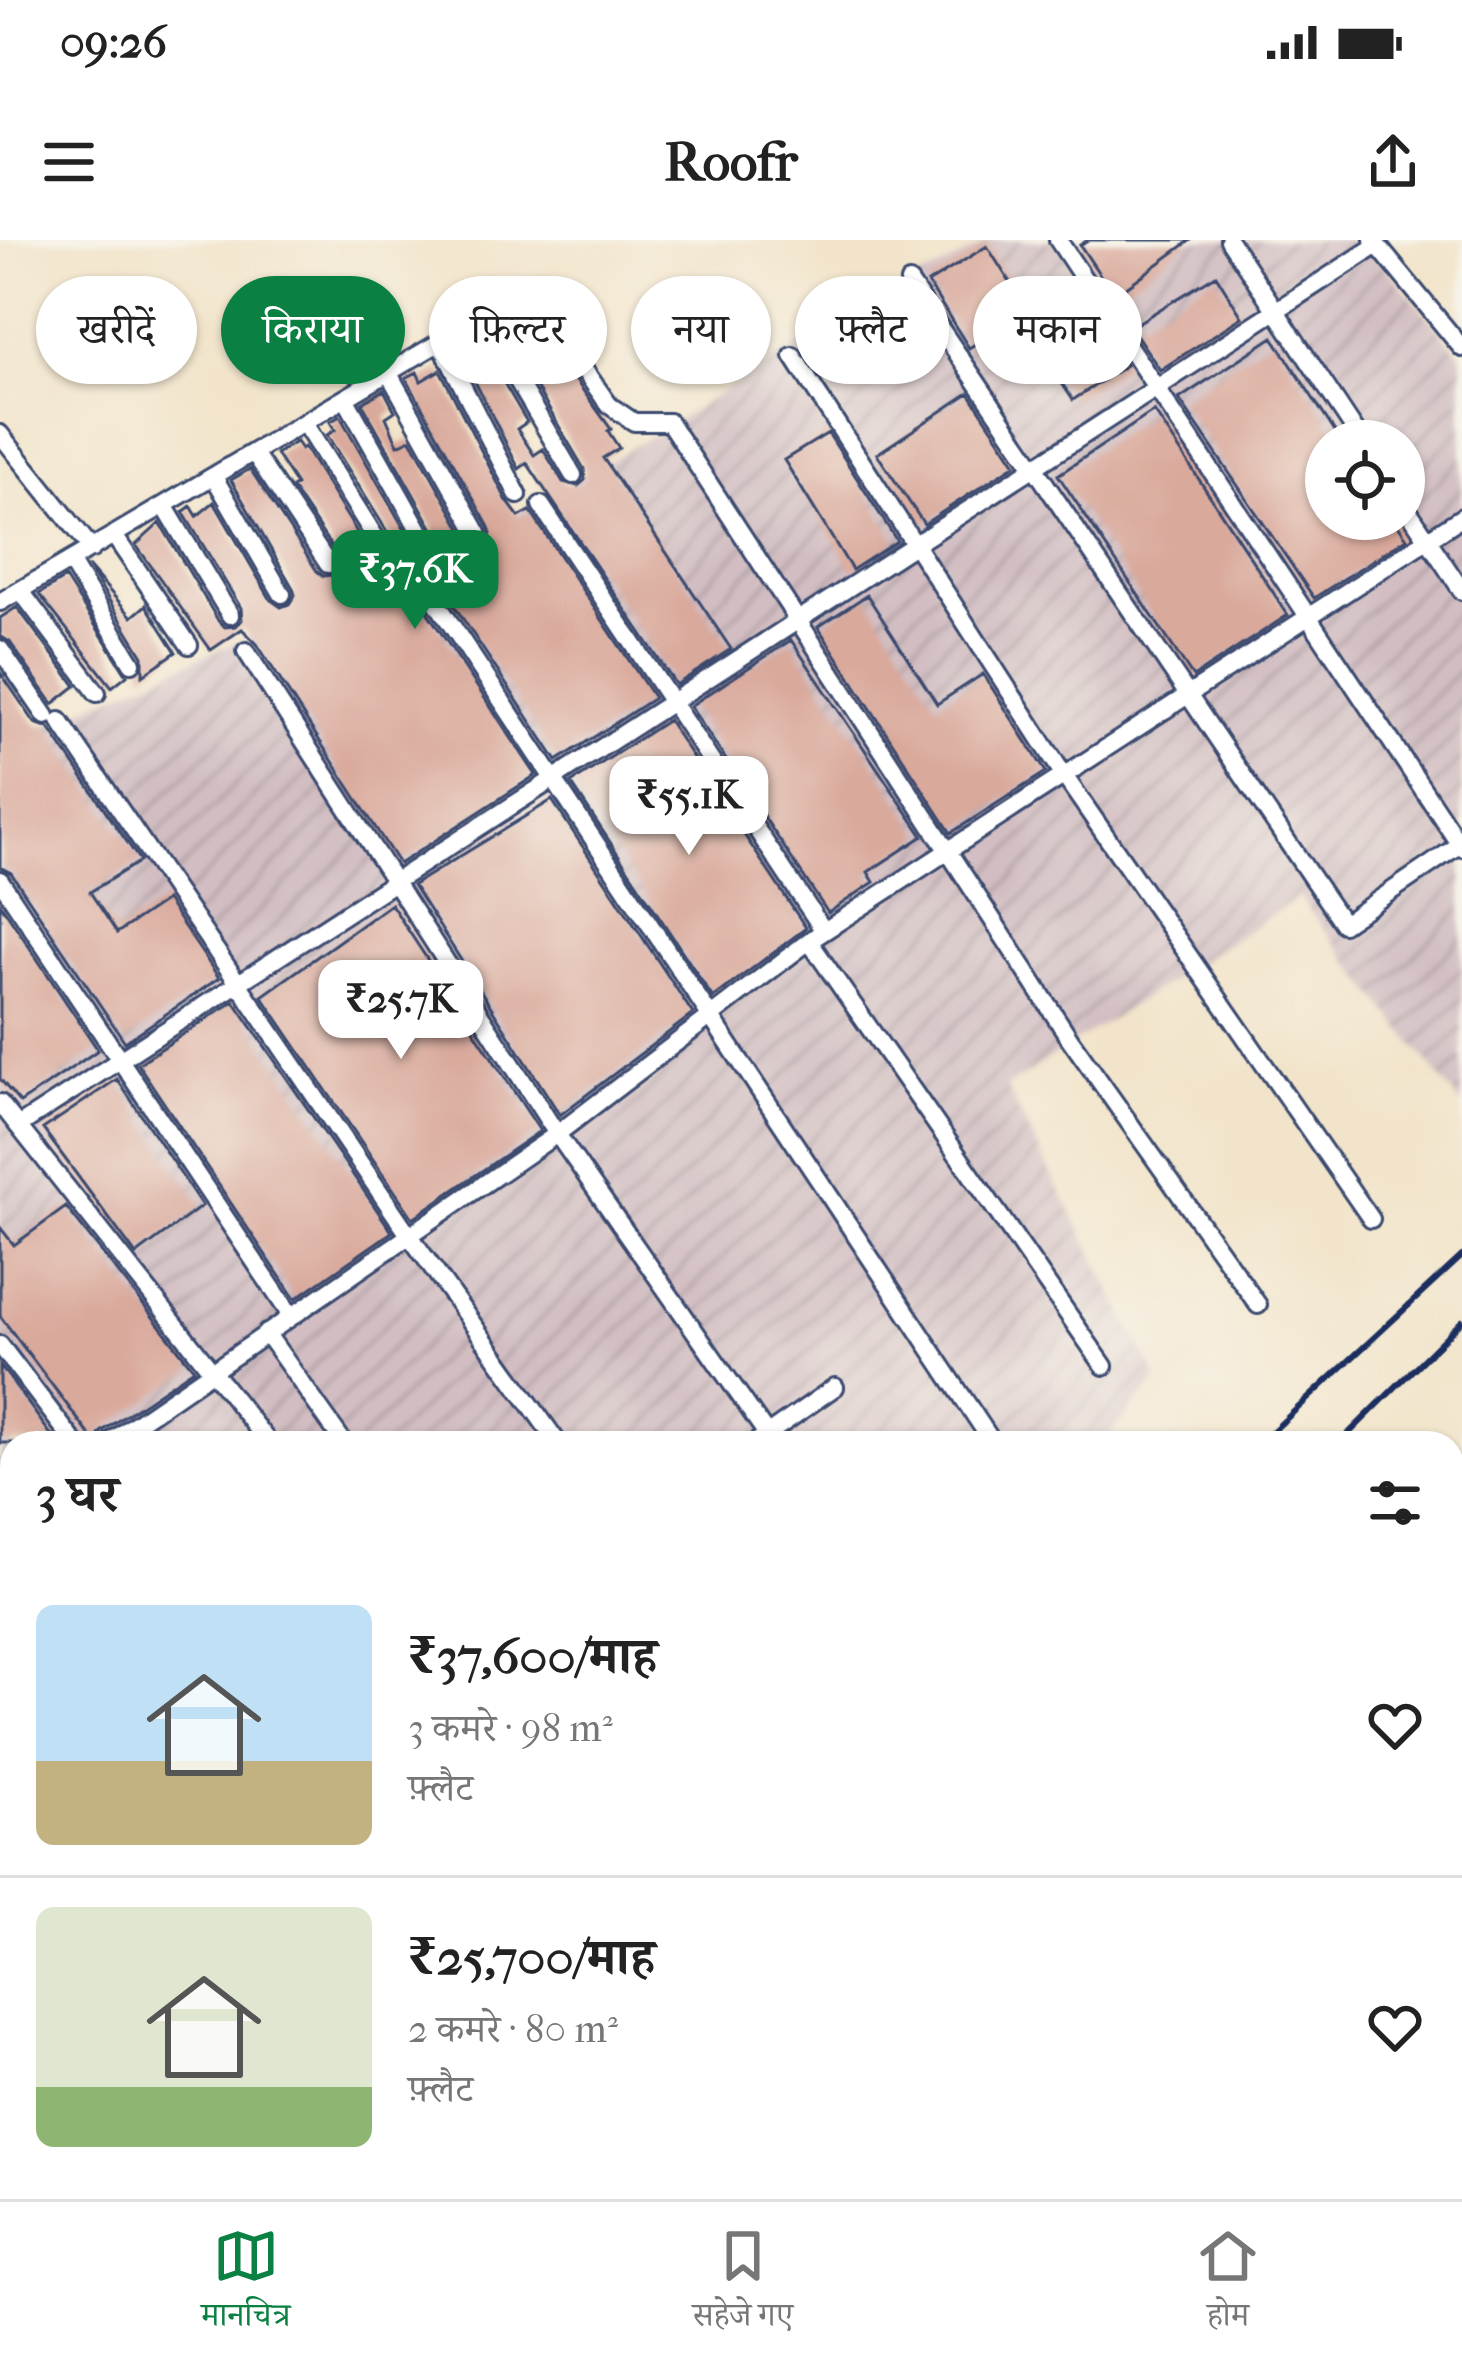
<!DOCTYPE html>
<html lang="hi">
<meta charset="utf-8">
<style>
body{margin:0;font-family:"IM FELL French Canon","Noto Serif Devanagari",serif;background:#f6f6f6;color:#222;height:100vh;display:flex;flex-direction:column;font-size:45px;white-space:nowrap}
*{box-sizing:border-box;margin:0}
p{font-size:39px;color:#767676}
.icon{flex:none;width:66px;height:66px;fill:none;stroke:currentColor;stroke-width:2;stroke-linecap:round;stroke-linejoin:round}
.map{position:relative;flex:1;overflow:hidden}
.drawer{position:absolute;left:0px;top:1191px;width:1464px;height:768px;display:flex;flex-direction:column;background:#fff;border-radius:36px 36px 0 0;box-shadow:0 3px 9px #0004}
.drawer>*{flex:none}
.hud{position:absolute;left:36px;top:36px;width:1392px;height:108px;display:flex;gap:24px}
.tools{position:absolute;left:1305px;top:180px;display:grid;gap:24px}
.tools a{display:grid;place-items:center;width:120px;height:120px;border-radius:50%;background:#fff;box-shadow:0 3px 9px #0004;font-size:60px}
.price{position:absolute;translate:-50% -102px;padding:0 27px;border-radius:24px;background:#fff;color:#222;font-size:39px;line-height:78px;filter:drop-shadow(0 3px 6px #0008)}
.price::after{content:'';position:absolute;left:50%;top:72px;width:36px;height:27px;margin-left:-18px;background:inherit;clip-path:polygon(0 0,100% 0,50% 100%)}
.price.active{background:#0b8043;color:#fff}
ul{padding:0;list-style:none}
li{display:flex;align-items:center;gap:36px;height:300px;padding:0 36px}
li+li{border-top:3px solid #e0e0e0}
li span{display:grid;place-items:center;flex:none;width:336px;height:240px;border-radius:18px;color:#555}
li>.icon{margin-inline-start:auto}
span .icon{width:144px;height:144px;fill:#fffc;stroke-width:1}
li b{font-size:51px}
h2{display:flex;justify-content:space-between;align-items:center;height:144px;padding:0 36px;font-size:51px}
.pill{padding:0 42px;border-radius:54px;background:#fff;box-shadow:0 3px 9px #0004;font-size:42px;line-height:108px}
.pill.active{background:#0b8043;color:#fff}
.status{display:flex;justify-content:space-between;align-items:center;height:84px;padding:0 60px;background:#fff;direction:ltr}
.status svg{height:33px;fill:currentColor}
header{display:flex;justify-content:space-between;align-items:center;height:156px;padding:0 36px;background:#fff;font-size:54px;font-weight:700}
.dock{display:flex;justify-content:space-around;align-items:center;height:168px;border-top:3px solid #e0e0e0;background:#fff;font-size:33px;color:#767676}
.dock a{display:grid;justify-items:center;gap:6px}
.dock .active{color:#0b8043}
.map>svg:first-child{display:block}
.industrial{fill:url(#industrial-furrows);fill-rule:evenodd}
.building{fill:#d9a99b}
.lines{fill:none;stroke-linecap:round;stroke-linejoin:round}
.minor-casing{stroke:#3b4a6e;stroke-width:22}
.minor{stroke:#fff;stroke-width:16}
.rail{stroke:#1b2f5e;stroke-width:6}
</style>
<div class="status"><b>09:26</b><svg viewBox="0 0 49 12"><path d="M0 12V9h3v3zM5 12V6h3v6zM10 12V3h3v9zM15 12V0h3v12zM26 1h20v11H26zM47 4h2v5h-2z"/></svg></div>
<header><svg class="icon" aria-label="menu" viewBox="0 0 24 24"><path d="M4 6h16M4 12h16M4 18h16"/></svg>Roofr<svg class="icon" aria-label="share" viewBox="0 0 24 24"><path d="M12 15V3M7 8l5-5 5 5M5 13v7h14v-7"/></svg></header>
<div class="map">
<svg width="1462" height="1959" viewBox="0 0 1462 1959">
<defs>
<pattern id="industrial-furrows" width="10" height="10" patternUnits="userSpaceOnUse" patternTransform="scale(3)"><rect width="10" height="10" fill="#d2bec2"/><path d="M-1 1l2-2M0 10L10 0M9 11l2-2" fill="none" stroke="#aa9ba1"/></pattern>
</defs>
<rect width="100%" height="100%" fill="#f7f3e8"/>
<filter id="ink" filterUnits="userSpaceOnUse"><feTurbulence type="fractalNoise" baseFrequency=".00833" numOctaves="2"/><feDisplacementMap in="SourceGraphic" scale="24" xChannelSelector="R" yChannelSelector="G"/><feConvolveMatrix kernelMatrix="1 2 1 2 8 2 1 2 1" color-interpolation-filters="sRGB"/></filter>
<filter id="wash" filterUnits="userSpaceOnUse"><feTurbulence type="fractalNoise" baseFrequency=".004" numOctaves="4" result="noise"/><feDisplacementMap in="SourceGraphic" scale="48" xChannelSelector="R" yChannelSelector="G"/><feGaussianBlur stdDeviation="2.7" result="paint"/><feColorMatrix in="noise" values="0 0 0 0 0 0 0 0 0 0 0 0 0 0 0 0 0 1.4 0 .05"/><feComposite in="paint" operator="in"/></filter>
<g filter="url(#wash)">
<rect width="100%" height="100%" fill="#f2e4ca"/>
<path class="industrial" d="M993 0H1362L1462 116V866L1299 657 1006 847 1158 1139 1102 1203H12V1947H96L104 1959H0V505L449 310 633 207 835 84ZM1326 201H1404V279H1326Z"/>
<g id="blocks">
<path class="building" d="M1088 0H1191L1114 56 1080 5Z
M987 6 1028 71 969 108 928 43Z
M1216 35 1242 77 1160 130 1131 87Z
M531 77 571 140 574 138 611 189 608 191 619 208 603 218 731 409 676 445 527 223 519 229 458 108 478 99 527 182 517 189 534 215 543 209 563 242 578 246 585 240 584 229 502 89Z
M1100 86 1126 125 1073 160 1047 121Z
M1273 97 1337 195 1326 201V279H1394L1407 298 1314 358 1179 159Z
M440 130 507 261 519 277 530 271 654 458 557 521 428 326 422 321 411 322 405 328 406 340 536 535 399 624 257 404 242 389 211 410 136 305 160 283 219 382 225 387 236 386 242 380 241 368 183 272 191 266 197 276 214 262 271 360 281 367 289 364 295 355 293 348 231 240 250 229 317 331 323 336 334 335 340 329 339 318 292 248 296 245 276 214 296 202 301 209 304 207 371 315 381 321 390 318 395 309 393 301 327 195 335 190 330 182 340 176 419 315 429 322 437 319 443 310 441 303 362 163 384 150 395 171 386 177 398 205 411 199 467 299 477 306 485 303 491 294 489 287 406 138 417 132 421 141Z
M969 153 1016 224 924 284 877 214Z
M1154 171 1288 375 1193 437 1058 235Z
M828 193 897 301 852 330 784 220Z
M88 326 132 377 146 365 176 412 143 435V416Z
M65 338 127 435 112 447 39 354Z
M867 355 937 464 983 434 1046 532 951 593 818 387Z
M17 367 76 446 53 464 10 402 0 396V378Z
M791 400 923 596 868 632 874 642 828 673 690 466Z
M0 432 35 483 49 488 140 621 90 652 117 693 166 660 219 738 125 802 11 633 0 627Z
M668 480 806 688 713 758 571 543Z
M552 560 693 774 560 875 413 645Z
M0 663 98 810 20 863 0 839Z
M391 664 540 891 413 978 262 756Z
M234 761 392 992 295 1059 138 824Z
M117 839 202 966 136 1015 43 889Z
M66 967 194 1129 101 1192 95 1202 0 1076V987L14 1005Z
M0 1126 12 1141 57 1203H0Z"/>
</g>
</g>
<g filter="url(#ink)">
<use href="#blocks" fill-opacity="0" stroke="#3b4a6e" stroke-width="3"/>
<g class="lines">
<defs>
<path id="minor" d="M1058 0 1462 608
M1229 0 1362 201
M1373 0 1462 108
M909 42 1343 684 1462 603
M483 82 573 235
M440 102 518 255
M793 116 1063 534 1371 979
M388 132 478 293
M345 158 430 309
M304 183 382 308
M0 194 92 309
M254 213 328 324
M214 237 282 354
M1404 264 1462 351
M541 265 824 691
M165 267 230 375
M115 297 189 405
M70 321 132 423
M417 333 991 1200
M20 350 97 453
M0 362 440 102 535 61 609 165 634 182H669L1070 799 1258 1065
M0 409 46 476
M246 411 557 894 773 1203
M60 481 409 995 558 1203
M0 640 291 1076
M809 701 1104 1126
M0 863 269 1203
M18 886 1377 5
M266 1093 344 1203
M0 1105 75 1203
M108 1203 557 894 809 701 1462 277
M755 1203 835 1147
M0 1277 12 1269
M1452 1291 1462 1361
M0 1475 12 1469
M1452 1664 1462 1665
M1106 1947 1108 1959
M1210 1947 1211 1959
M1318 1947 1320 1959
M1420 1947 1421 1959"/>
</defs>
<use href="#minor" class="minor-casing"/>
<use href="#minor" class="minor"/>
<path class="rail" d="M1260 1203 1462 1016
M1339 1203 1462 1081
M816 1959 819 1947
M893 1959 897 1947"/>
</g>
</g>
</svg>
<div class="tools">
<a><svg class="icon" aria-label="locate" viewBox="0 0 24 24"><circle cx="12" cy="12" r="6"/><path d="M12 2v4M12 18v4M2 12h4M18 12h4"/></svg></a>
</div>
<b class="price active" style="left:415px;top:392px">₹37.6K</b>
<b class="price" style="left:689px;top:618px">₹55.1K</b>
<b class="price" style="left:401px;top:822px">₹25.7K</b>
<div class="hud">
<a class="pill">खरीदें</a>
<a class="pill active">किराया</a>
<a class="pill">फ़िल्टर</a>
<a class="pill">नया</a>
<a class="pill">फ़्लैट</a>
<a class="pill">मकान</a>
</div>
<section class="drawer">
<h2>3 घर<svg class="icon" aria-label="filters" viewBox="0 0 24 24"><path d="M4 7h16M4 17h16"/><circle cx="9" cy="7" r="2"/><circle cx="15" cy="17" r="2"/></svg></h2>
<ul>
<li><span style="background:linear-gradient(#bfe0f5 65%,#c2b280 0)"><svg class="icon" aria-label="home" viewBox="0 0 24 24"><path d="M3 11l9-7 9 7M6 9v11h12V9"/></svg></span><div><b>₹37,600/माह</b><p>3 कमरे · 98 m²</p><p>फ़्लैट</p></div><svg class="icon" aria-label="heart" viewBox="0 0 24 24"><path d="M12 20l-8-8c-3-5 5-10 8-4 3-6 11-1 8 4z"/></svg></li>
<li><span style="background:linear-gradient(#dfe7d0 75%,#8fb573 0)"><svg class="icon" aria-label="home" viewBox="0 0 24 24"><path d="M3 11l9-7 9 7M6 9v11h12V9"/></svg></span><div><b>₹25,700/माह</b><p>2 कमरे · 80 m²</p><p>फ़्लैट</p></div><svg class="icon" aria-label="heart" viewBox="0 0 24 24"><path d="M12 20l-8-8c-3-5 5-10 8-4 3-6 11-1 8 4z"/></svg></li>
</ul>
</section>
</div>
<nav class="dock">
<a class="active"><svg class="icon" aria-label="map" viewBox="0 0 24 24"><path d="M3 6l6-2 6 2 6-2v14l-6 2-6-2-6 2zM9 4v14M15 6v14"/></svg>मानचित्र</a>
<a><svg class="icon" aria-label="saved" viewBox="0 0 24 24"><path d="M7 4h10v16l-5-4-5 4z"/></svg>सहेजे गए</a>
<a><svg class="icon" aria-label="home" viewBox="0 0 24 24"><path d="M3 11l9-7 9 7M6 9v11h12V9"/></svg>होम</a>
</nav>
